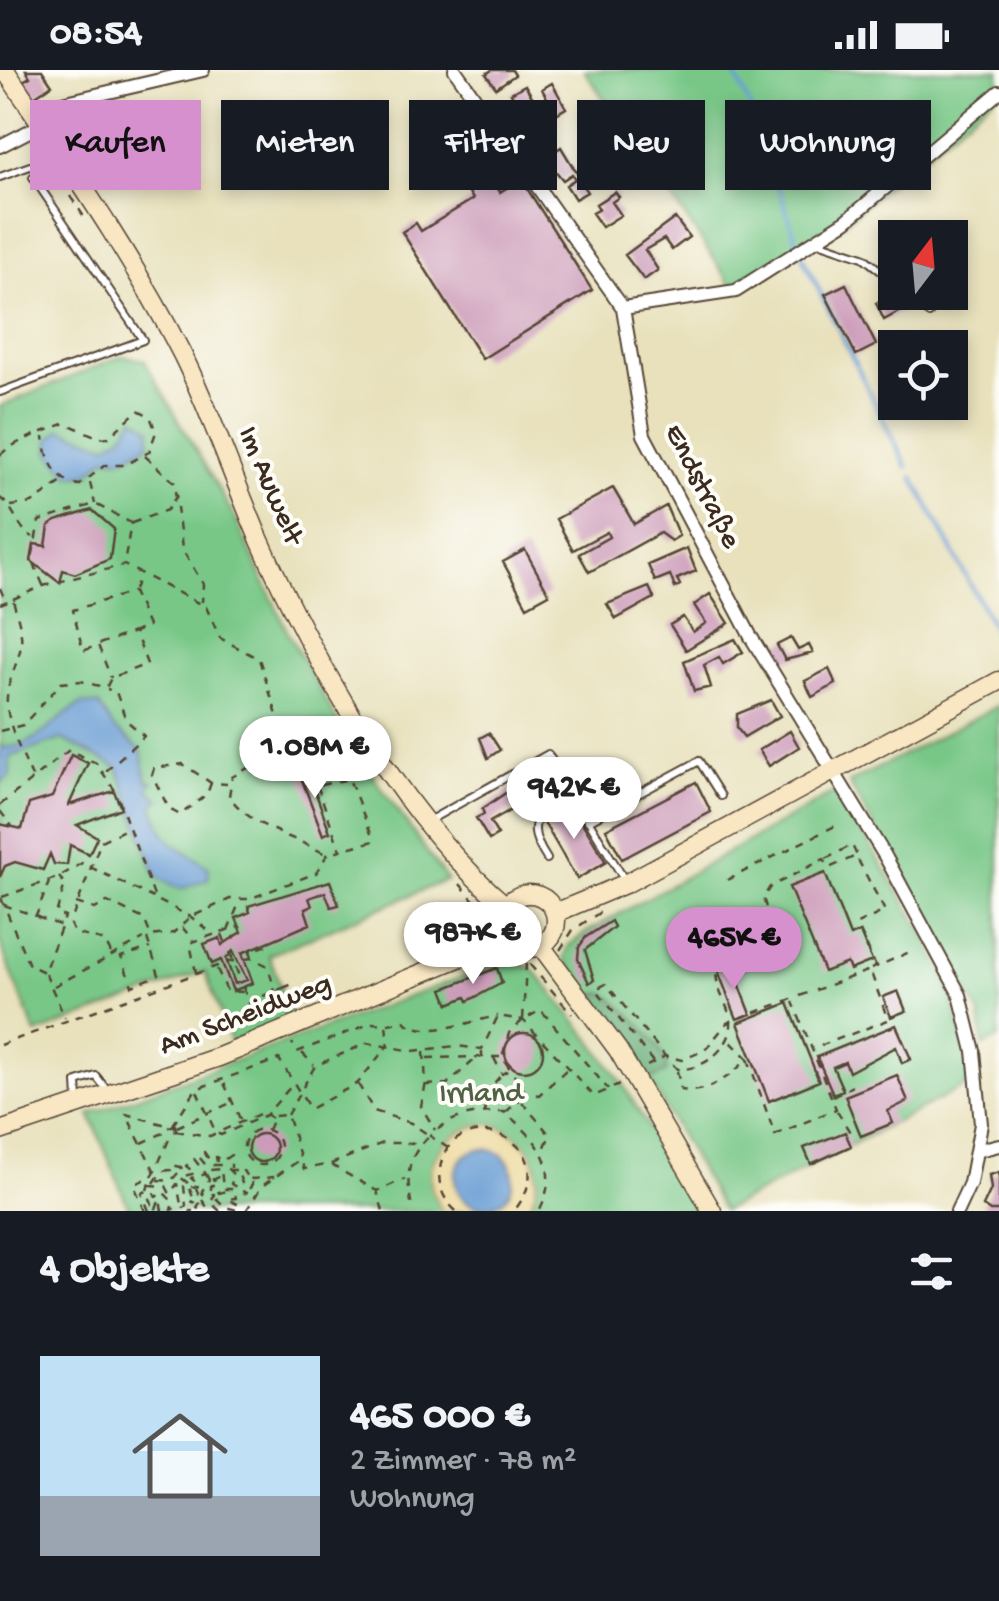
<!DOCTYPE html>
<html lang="de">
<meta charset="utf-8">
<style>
body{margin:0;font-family:"Gochi Hand",sans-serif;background:#242831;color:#f1f3f6;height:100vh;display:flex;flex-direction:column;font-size:38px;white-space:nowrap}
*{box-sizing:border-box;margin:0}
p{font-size:32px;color:#9ea1a6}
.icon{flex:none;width:55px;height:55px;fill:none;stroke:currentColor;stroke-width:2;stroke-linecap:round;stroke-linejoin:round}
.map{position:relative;height:1141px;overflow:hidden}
.details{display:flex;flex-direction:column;background:#171b24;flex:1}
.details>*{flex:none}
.top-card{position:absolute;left:30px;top:30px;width:940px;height:90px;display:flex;gap:20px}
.needle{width:65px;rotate:16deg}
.fabs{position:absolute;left:878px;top:150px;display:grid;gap:20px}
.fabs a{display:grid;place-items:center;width:90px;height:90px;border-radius:0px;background:#171b24;box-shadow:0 5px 15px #0003;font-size:50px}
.price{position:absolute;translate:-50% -85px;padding:0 22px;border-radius:35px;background:#fff;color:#222;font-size:32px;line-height:65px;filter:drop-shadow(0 2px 5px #0008)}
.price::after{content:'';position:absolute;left:50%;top:60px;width:30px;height:22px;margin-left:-15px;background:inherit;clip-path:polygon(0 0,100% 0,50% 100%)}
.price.selected{background:#d690ce;color:#111}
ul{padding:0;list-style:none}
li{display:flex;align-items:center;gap:30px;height:250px;padding:0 40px}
li span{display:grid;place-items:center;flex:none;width:280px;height:200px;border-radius:0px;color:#555}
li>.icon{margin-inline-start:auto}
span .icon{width:120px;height:120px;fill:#fffc;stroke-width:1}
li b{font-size:42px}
h2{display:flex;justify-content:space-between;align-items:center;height:120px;padding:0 40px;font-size:42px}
.chip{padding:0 35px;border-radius:0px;background:#171b24;box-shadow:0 5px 15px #0003;font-size:35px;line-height:90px}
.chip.selected{background:#d690ce;color:#111}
.status{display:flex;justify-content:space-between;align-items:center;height:70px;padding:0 50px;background:#171b24;direction:ltr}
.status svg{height:28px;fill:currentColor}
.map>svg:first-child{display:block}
.green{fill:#78c787;stroke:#5a7852;stroke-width:2.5}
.forest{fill:#62ac74;stroke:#4e6b49;stroke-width:2.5}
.sand{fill:#eeda9e;stroke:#94825e;stroke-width:2.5}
.water{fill:#699dd4;stroke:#526479;stroke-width:2.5}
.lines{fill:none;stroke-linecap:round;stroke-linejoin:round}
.stream{stroke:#699dd4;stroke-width:4}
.building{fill:#cc9bb9;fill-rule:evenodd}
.lane-casing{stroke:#554536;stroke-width:10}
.street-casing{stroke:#554536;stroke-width:16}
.secondary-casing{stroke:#554536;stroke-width:21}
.path{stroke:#554536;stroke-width:2.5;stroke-dasharray:8 8;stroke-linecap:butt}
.lane{stroke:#fff;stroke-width:6}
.street{stroke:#fff;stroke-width:12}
.secondary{stroke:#f9e7c3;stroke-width:18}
.path-bridge{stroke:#554536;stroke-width:2.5;stroke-dasharray:8 8;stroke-linecap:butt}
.labels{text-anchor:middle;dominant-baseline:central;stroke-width:8;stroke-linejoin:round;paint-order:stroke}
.street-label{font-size:30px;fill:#3b2a1e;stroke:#fdfcf7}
.park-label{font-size:30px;fill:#506143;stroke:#fdfcf7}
</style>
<div class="status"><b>08:54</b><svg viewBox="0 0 49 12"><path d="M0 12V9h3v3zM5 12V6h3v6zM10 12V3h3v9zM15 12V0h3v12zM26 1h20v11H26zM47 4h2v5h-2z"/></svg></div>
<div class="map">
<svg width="999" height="1141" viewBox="0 0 999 1141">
<rect width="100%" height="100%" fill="#fdfcf7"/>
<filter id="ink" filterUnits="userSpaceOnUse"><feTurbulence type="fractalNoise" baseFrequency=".01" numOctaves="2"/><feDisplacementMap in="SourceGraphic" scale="20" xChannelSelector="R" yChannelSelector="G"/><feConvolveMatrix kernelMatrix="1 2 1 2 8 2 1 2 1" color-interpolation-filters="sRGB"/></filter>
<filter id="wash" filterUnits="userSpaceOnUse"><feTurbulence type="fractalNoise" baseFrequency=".0048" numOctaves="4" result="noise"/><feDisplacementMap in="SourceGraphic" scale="40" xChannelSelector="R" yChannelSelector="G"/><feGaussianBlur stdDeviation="2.25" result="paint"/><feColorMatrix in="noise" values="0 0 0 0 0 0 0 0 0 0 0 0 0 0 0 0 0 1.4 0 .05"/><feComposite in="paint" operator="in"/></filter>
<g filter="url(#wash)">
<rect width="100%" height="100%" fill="#e8e1bc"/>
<path class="green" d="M584 0H999V22L846 151 736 221Z
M122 286 144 290 233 444 288 563 350 674 447 810 269 885 292 948 231 973 205 901 36 964 0 874V336Z
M999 635V968L983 976 980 944 849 713Z
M837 721 923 861 950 918 973 1012 723 1141 632 980 564 889 568 876 587 862Z
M503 892 532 898 589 967 622 1013 698 1141H130L90 1044Z"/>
<path class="forest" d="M605 923C626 938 667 977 667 1002L650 1010 591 924Z"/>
<path class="sand" d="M490 1054C531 1064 551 1103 526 1141H443C411 1101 445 1056 490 1054Z"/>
<path class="water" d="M135 347 151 359 149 374 125 388H105L88 404 70 406 49 382 50 369 61 359 107 375 122 366Z
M82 634 99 635 114 658 141 680 147 710 152 712 148 720 160 729 153 735C169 783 174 770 209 798L208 809 181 819 157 807 118 698 62 669 10 687V706L0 714V677C36 681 55 647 82 634Z
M455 1108a29 29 0 1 1 58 0a29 29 0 1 1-58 0Z"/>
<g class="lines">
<path class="stream" d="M733 0 755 47 797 172
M802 186 907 397
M913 407 999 568"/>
</g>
<g id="blocks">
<path class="building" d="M26 0H42L52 15 34 27 23 11 30 7Z
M492 0H512L515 5 496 18 486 4Z
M552 13 566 38 556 44 542 19Z
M525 15 546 50 531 59 511 23Z
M126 44 134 57 126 62 123 58 102 72 94 54 106 48 109 54Z
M479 54 486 67 457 85 449 73Z
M501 73 509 87 486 104 476 88Z
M561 77 576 102 585 96 589 103 579 110 587 122 575 129 566 115 575 109 572 104 563 110 545 88Z
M491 107 500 122 521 109 592 220 482 289 402 162 416 153 421 161 473 129 468 121Z
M615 122 619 127 612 132 621 145 602 157 592 143 599 139 596 134Z
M675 148 689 167 672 180 664 169 645 180 658 200 644 210 625 185Z
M846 214 876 275 856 285 825 224Z
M894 224 902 240 884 250 876 233Z
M613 418 634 454 666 436 679 466 671 471 660 463 589 502 579 484 609 467 607 462 573 480 556 449Z
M92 440 114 459 110 489 75 504 63 500 60 513 31 491 34 474 46 476 49 456 56 451Z
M687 478 696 501 677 509 680 515 675 518 670 505 655 511 648 495Z
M525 480 549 524 527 536 503 492Z
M649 517 654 528 616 549 607 534Z
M710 524 729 553 686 580 670 555 683 547 693 562 706 553 694 535Z
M791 568 798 580 809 575 813 583 785 590 777 575Z
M735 569 743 582 723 594 719 587 704 595 711 617 694 621 684 591Z
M829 599 836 614 812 627 805 611Z
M771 630 780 646 744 667 737 658V644Z
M790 661 799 677 769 696 759 680Z
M489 663 500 680 488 688 480 668Z
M71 685 88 693 69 735 114 721 121 738 77 755 97 767 89 784 70 775 67 795 54 794 50 784 43 800 15 792 5 796 0 807V754L22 759 29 734 52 727Z
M548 694 559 712 490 752 498 765 489 770 476 748 484 744 482 739Z
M307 699 330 762 323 765 299 702Z
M696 712 711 742 622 789 606 759Z
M571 734 606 792 577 809 543 751Z
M825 803 850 866 860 862 872 891 850 900 847 893 824 902 789 817Z
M330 811 339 835 331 837 325 822 309 828 312 836 305 839 310 854 242 883 253 913 233 921 221 890 212 894 204 874 220 868 222 875 242 862 236 848 250 842 248 836ZM233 881 247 910 235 914 226 889Z
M611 851 614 857 585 880 594 910 589 913 578 889 579 877 586 867Z
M732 895 751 944 737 949 718 901Z
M497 898 502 913 468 931 466 927 449 934 443 919Z
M898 921 906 941 891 947 883 927Z
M788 933 819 1011 769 1031 738 953Z
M896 955 911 989 902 993 896 977 849 1002 845 992 833 997 843 1020 833 1024 817 987Z
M505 982a19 19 0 1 1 38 0a19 19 0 1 1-38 0Z
M897 1005 908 1031 888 1041 893 1053 861 1066 845 1026Z
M845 1062 851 1076 811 1094 804 1078Z
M248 1078a14 14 0 1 1 28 0a14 14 0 1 1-28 0Z
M999 1102V1141H990L983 1136 991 1119 989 1105Z"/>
</g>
</g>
<g filter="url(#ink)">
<use href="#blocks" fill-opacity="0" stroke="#554536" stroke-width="2.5"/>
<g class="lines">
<defs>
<path id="lane" d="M0 107 30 96
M818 172 863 187 895 212
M906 222 929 244
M0 322 143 270 33 107
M430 750 548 684 624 809
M588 751 699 691 721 726
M547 789C522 751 538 745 571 725
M78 1030 77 1012 96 1006 107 1020"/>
<path id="street" d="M455 0 623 238 644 365 751 567 885 786 960 925 974 981 981 1054 970 1113 957 1141
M32 40 203 0
M0 76 43 54
M623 238 736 221 846 151 999 22
M979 1080 999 1075"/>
<path id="secondary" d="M5 0C67 93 131 184 182 284 211 342 232 405 258 466 312 588 402 749 506 836
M502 851a27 27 0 1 1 54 0a27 27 0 1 1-54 0Z
M555 843 627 813 999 611
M541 876 618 980 712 1141
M0 1061 219 987 507 868"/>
</defs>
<use href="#lane" class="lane-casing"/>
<use href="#street" class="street-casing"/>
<use href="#secondary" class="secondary-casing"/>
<path class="path" d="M70 126 85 148
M0 385C16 370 45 362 65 353L100 368 109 367 138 340 150 346 156 362 149 382 125 395H105L80 415C55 412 46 388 44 366
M145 386 174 412 182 479 203 514 202 532
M90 413 95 434
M0 428C16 439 16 458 33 467
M11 436 32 433 62 412
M132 453 167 440 178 424
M43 515 32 489 39 451 95 434 131 453 124 494
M0 518 5 530
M134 520 139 505
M13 529 43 516 124 495 206 537 220 568 259 589 285 670 269 686 232 707 229 726C252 759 293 765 327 785
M0 534 13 529C16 543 23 561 21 575 18 596 5 613 7 636 10 662 23 686 33 709
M99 574 134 562
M0 661 23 655 61 613 81 611 106 618 111 608 147 594 135 562 148 556 133 522 73 540 83 581 98 575 111 608
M106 701 144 666 126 650 116 622 107 619
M211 713 207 724 180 745 169 739 152 705 154 698 183 694 211 713 227 714
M321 715 349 709 374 771 340 780
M0 735 69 680 96 693 116 722 155 829 191 847 214 865
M0 741 12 756
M826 789 852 775 857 786
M727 810 839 754
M460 814 487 846 485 860
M2 827 59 807 82 793 153 828
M1 828 29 895 44 902 65 847 56 844 65 814 59 807
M76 833 95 839 107 832 144 849 151 866 173 863 191 847 230 829H249L316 803 327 785 340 780 304 678 287 671
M4 835 36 846 49 812
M37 847 62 856
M182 857 193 870
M228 860 240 831
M222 864 226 874
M147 868 159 905 132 916 121 887 150 878
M560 880 573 860 605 839
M230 882 241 912
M111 883 105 871 74 863 70 854 101 771 126 759
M252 887 250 881 268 875 267 871
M500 888 526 890 572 944
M245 889 252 888 268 896 282 947
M227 892 240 890
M526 893 523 950 541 940 608 1019
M217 899 227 921 243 922
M871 899 914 880
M45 903 65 948
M196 903 190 873 239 856
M54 916 144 869
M243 917 258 957
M283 918 293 914
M250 930 263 926
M522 951 509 963 502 987 526 1023 539 1025 567 999
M388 954 404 951C425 970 473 950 498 946
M0 975 223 894
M482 981V987H502
M424 982 426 1013 421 1036 435 1060
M302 983 314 995
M427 988 482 987
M494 988 502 1004 509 1000
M748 989 775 1065 836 1039 793 932
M653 992 596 919 606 914 665 986 682 990 705 980 727 953 870 900 888 950 812 979
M647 996 665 986 677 999C693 1000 708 993 719 981 751 946 708 928 718 894L775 866 763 828 770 817 824 789 829 798 856 786 885 841 857 854 876 897
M677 1001 681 1020C710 1024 727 1008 748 989L730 971
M224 1013 241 1051
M358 1014 374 1041 411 1053 430 1066C404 1088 406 1111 413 1141
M426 1015 447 1014 478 987
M197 1021 216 1063 221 1065 266 1045 293 1014
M833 1027 852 1016
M522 1032 550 1065 544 1079
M837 1041 851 1064
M484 1042 489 1019 502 1004
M506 1042 525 1025
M287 1045 315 996 367 973 413 981 456 976 482 979 498 946 523 950 594 1026 619 1015
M173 1055 196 1019 279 989 310 1039 358 1013 388 975 386 954 372 953 297 982 292 973
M175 1055 176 1061 172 1063 169 1057Z
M177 1057 233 1032
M244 1077a18 18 0 1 1 36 0a18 18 0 1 1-36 0Z
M268 1060 274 1046 287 1045 304 1099 331 1094 383 1073H421
M176 1061 210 1066 264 1042 271 1048
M142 1073 169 1060
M448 1078 430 1066C454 1044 473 1042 504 1042 538 1069 562 1097 539 1141
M217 1092 216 1087 222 1091 231 1085V1098
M331 1095 377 1121
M228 1100H237L243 1116 250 1118 252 1114 243 1101 252 1109 275 1107
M155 1102 126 1044 170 1056
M158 1110 171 1111 178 1103
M154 1113 162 1101 171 1100 172 1095 181 1097 185 1106
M188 1113 180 1107 200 1102
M150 1115 166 1116 170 1124 177 1114 182 1139 186 1136 184 1116 188 1115 193 1127 189 1130 195 1133
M191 1117 200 1116 191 1108 206 1104 194 1089 186 1096 195 1103
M196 1118 201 1130 197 1138 205 1141
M147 1120 149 1114 156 1127 163 1122 173 1132 171 1140 175 1138
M211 1120V1115H216L219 1123 229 1120
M216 1128 225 1137 237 1140 239 1135 227 1129 236 1128 234 1119H223L221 1099 210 1100 199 1087 204 1082 213 1095H224L234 1105 231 1114 246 1123 235 1125
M202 1130 210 1141
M145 1141 134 1115 153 1105 172 1063
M149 1141 142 1123 147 1121 155 1141 160 1129 162 1141
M189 1141H193
M220 1141 211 1133 214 1124 203 1125 202 1121 209 1110 206 1104 214 1110 221 1104
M246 1141 262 1116 298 1091
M383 1141 377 1121 405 1109
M456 1141C444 1130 437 1116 440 1099 450 1027 572 1069 514 1141"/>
<use href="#lane" class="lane"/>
<use href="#street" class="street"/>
<use href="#secondary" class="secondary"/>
<path class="path-bridge" d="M263 926 283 918"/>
</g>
</g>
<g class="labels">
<g class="street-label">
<text transform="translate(269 416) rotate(67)">Im Auwelt</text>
<text transform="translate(701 417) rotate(63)">Endstraße</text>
<text transform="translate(246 946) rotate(-21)">Am Scheidweg</text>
</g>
<g class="park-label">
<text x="481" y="1025">Irrland</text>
</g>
</g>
</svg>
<div class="fabs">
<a><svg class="needle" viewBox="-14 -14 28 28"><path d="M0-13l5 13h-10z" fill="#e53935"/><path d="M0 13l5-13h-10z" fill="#9ea1a6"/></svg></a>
<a><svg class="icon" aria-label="locate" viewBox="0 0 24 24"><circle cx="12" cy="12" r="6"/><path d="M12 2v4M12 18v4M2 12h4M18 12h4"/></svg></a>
</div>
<b class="price" style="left:315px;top:731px">1.08M €</b>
<b class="price" style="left:574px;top:772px">942K €</b>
<b class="price" style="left:473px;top:917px">987K €</b>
<b class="price selected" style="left:734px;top:922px">465K €</b>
<div class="top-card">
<a class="chip selected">Kaufen</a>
<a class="chip">Mieten</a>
<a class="chip">Filter</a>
<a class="chip">Neu</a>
<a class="chip">Wohnung</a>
</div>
</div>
<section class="details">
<h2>4 Objekte<svg class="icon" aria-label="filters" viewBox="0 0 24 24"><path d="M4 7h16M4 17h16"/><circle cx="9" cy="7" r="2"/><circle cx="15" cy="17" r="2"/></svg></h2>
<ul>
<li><span style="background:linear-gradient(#bfe0f5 70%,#9aa5b1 0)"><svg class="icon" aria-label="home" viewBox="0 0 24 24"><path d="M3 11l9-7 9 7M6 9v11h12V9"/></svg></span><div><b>465 000 €</b><p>2 Zimmer · 78 m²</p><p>Wohnung</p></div></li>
</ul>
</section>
